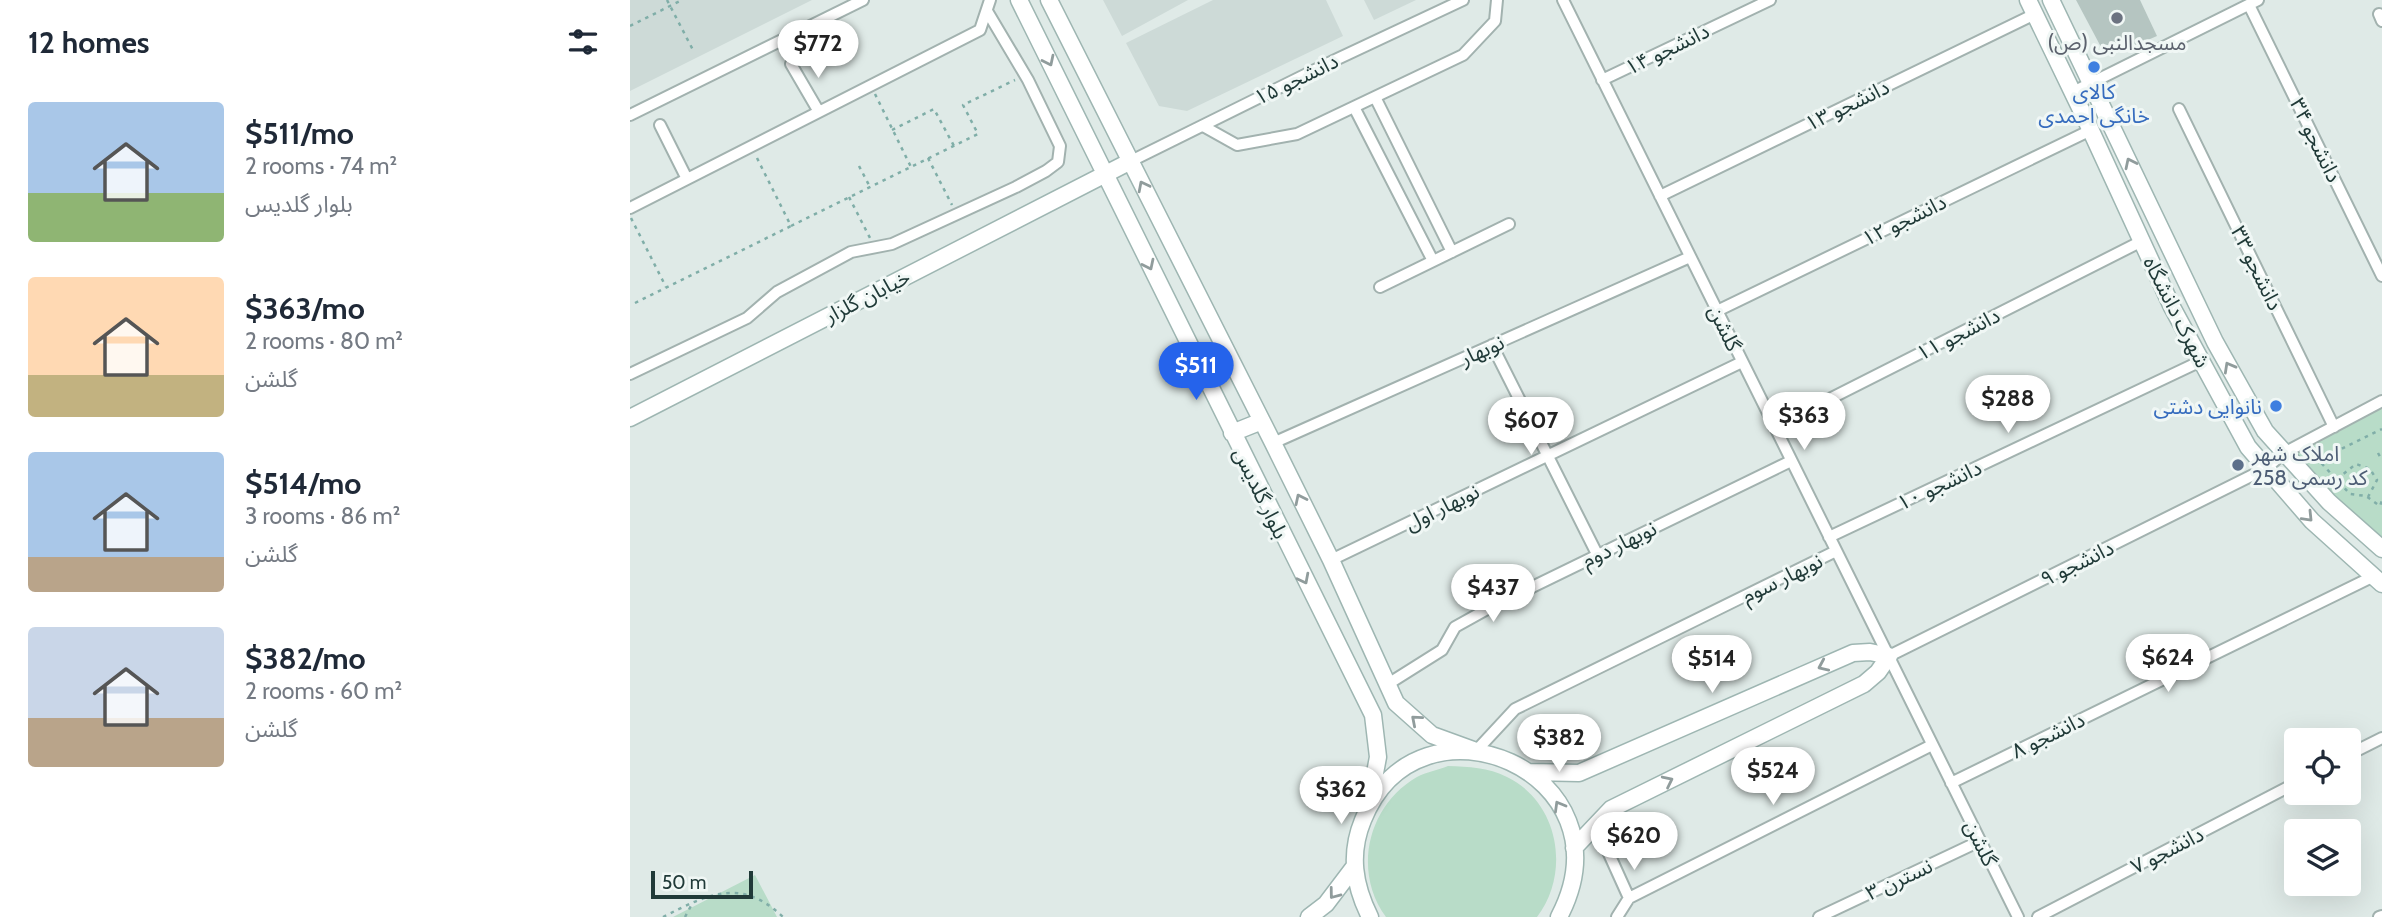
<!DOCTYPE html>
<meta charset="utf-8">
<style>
body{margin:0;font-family:Cabin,"Noto Sans Arabic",sans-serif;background:#f6f6f7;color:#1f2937;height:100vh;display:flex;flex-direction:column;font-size:26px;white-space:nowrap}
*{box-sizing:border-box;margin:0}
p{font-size:23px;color:#747a83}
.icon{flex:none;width:38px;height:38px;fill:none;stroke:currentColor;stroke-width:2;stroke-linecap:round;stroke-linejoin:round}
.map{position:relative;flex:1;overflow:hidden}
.drawer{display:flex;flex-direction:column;background:#fff;width:630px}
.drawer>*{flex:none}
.controls{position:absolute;left:1654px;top:728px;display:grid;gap:14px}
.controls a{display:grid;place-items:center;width:77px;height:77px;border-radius:7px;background:#fff;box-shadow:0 7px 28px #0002;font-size:35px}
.scale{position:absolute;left:21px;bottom:18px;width:102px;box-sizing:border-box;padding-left:7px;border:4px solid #203a38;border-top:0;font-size:19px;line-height:24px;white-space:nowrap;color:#203a38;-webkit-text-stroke:5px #f0f7f5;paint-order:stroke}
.price{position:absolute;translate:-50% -60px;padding:0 16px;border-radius:24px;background:#fff;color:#222;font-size:23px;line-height:46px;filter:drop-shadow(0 2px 4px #0008)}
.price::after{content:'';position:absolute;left:50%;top:42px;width:21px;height:16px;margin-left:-10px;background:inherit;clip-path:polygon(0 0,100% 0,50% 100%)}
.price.active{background:#2563eb;color:#fff}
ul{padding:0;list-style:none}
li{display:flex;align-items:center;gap:21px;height:175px;padding:0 28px}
li span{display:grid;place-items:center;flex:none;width:196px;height:140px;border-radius:7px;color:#555}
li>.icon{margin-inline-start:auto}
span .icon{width:84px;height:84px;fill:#fffc;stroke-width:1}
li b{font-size:30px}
h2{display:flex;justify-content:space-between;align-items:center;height:84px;padding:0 28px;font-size:30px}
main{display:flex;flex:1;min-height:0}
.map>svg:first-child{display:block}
.built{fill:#cddad7}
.green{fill:#b8dcc8}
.building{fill:#b5c5c1}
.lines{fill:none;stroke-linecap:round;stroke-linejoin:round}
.street-casing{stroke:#a2b2af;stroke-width:14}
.secondary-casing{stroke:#9eb6b2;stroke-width:19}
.path{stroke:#80aea8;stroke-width:2.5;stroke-dasharray:3.5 5;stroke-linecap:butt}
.street{stroke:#fff;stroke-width:10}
.secondary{stroke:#fff;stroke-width:16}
.oneway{stroke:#909c9c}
.worship-dot{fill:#6b7280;stroke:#f0f7f5;stroke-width:2.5}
.shop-dot{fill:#3f7fe0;stroke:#f0f7f5;stroke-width:2.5}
.service-dot{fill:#5c6f8a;stroke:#f0f7f5;stroke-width:2.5}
.labels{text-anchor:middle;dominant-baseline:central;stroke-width:6;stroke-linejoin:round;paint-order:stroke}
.worship-label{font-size:21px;fill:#5b616d;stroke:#f0f7f5}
.street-label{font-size:21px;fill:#203a38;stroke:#f0f7f5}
.shop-label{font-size:21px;fill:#366cbe;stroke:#f0f7f5}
.service-label{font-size:21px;fill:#4e5e75;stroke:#f0f7f5;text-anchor:start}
</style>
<main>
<section class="drawer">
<h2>12 homes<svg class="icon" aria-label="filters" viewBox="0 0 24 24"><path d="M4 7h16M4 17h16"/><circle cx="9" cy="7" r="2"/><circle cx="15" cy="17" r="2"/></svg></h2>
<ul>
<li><span style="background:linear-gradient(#a9c7e8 65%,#8fb573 0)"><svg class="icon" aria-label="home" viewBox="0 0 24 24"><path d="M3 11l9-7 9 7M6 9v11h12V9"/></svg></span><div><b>$511/mo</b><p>2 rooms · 74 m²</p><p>بلوار گلدیس</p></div></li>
<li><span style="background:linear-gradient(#ffd9b3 70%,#c2b280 0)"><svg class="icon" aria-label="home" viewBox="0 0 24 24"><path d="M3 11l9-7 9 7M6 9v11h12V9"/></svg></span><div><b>$363/mo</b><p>2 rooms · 80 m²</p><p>گلشن</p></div></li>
<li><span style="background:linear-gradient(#a9c7e8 75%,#b9a48a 0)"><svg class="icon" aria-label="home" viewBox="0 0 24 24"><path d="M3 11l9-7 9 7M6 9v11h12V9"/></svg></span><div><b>$514/mo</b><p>3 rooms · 86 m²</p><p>گلشن</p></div></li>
<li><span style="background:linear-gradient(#c9d6e8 65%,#b9a48a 0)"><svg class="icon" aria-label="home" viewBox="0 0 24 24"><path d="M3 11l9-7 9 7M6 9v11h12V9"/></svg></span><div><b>$382/mo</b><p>2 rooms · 60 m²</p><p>گلشن</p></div></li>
</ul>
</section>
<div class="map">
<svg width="1752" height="917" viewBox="0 0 1752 917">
<rect width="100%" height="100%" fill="#dfeae7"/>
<path class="built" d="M0 0H182L0 91Z
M473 0H558L492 36Z
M583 0H696L713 36 557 111 529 106 496 43Z
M734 0H786L744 20Z"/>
<path class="green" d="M1752 404V538L1659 458Z
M818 766C839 767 858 767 877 777 929 802 941 873 907 917H756C722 871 738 805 787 777 796 772 808 770 818 766Z
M125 875 147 917H43Z"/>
<path class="building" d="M1446 0H1510L1527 36 1490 52 1471 47Z"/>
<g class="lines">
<defs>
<path id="street" d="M933 0 1388 917
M1619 5 1752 276
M1749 14 1752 21
M161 64 189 112
M972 80 1140 0
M1443 92 1628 0
M745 97 822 252
M724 107 803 261
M1549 109 1704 427
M0 115 233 0
M30 125 57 179
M573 126 607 145 667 134 833 55 865 21 867 0
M501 161 703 61 833 0
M1030 196 1405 14
M0 208 350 30 360 0
M750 287 879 224
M1087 311 1461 130
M862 345 967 554
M0 374 117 318 147 292 221 252 262 244 386 187 416 171 428 162 430 146 398 80 357 11
M1144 427 1512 241
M643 443 1060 257
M1199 537 1571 361
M701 560 1112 362
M1259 656 1635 469 1654 453 1752 401
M758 684 812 650 825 627 861 607 1161 461
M846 751 885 709 1206 551
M1718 755 1752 738
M1321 783 1742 577
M966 825 999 898 987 917
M999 898 1302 745
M1189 917 1350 841
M1408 917 1666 783
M1749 917 1752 916"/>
<path id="secondary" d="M389 0 743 715 748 757 739 805
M419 0 643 443 701 560 766 703 802 735 846 751
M1398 0 1456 120 1542 307 1618 447 1682 521 1752 584
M1421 0 1585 342 1635 431 1699 502 1752 549
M0 418 501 161
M602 433 632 421
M900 772 949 773 1223 653 1240 652 1259 656 1248 672 1234 684 981 809 944 848
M679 917 696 904 724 867
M740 917C724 885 719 854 733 820 788 681 1005 772 929 917"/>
</defs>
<use href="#street" class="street-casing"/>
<use href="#secondary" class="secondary-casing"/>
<path class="path" d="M37 0 63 50
M0 26 52 0
M245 94 281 167
M262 130 304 109 324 146
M298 158 322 205
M229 166 240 187
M219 197 240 238
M1 218 36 287
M161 226 348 134 333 105 385 80
M5 303 161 226 126 156
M1680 451 1720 494 1736 496 1750 506 1752 500
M1748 453 1752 460
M1689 460 1752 429
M1707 479 1726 464 1740 469 1747 480 1738 497
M33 917C78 894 111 877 153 917
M55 917 62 904"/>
<use href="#street" class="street"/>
<use href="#secondary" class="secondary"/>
</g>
<defs><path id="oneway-chevron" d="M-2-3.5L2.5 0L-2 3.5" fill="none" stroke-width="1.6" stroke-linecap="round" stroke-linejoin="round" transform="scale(1.75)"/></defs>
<g class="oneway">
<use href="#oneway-chevron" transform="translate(419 61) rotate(64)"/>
<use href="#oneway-chevron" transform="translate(1500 163) rotate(-116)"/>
<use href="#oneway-chevron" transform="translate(513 186) rotate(-117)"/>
<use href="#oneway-chevron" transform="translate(519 265) rotate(64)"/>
<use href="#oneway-chevron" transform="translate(1599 367) rotate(-119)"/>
<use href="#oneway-chevron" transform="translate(670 499) rotate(-116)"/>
<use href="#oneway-chevron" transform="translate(1678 517) rotate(46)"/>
<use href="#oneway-chevron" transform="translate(674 579) rotate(63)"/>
<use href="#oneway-chevron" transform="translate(1193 666) rotate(156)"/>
<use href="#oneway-chevron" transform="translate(786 720) rotate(-139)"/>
<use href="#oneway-chevron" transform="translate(1038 781) rotate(-26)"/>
<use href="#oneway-chevron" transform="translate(929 806) rotate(-120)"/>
<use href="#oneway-chevron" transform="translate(704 894) rotate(127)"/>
</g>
<circle class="worship-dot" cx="1487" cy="18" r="7"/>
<g class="shop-dot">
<circle cx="1464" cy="67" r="7"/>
<circle cx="1646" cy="406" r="7"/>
</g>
<circle class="service-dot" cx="1608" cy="465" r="7"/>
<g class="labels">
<g class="worship-label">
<text x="1487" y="42">مسجدالنبی (ص)</text>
</g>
<g class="street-label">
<text transform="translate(1037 49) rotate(-26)">دانشجو ۱۴</text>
<text transform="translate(666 79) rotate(-26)">دانشجو ۱۵</text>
<text transform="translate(1217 105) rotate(-26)">دانشجو ۱۳</text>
<text transform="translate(1686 140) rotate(64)">دانشجو ۳۴</text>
<text transform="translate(1274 220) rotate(-26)">دانشجو ۱۲</text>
<text transform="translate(1627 268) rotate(64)">دانشجو ۳۳</text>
<text transform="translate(237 296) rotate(-27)">خیابان گلزار</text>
<text transform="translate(1547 312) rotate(63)">شهرک دانشگاه</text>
<text transform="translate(1095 328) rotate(64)">گلشن</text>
<text transform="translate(1328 334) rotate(-27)">دانشجو ۱۱</text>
<text transform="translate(852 350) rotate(-24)">نوبهار</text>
<text transform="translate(1309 485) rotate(-25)">دانشجو ۱۰</text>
<text transform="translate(631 493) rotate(64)">بلوار گلدیس</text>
<text transform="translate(812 507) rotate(-26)">نوبهار اول</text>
<text transform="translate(989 544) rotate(-26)">نوبهار دوم</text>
<text transform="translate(1447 563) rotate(-26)">دانشجو ۹</text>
<text transform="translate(1152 578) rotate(-26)">نوبهار سوم</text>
<text transform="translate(1418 735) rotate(-26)">دانشجو ۸</text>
<text transform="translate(1351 843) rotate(64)">گلشن</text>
<text transform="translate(1537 850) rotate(-27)">دانشجو ۷</text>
<text transform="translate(1269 879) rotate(-25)">نسترن ۳</text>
</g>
<g class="shop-label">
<text x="1464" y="91">کالای<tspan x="1464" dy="24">خانگی احمدی</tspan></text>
<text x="1632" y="406" text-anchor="end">نانوایی دشتی</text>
</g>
<g class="service-label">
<text x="1622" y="453">املاک شهر<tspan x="1622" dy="24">کد رسمی 258</tspan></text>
</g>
</g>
</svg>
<div class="controls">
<a><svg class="icon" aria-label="locate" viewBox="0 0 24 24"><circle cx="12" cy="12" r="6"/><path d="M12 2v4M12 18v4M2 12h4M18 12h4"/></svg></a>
<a><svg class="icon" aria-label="layers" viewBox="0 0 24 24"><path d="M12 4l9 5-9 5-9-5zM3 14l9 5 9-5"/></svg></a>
</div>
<div class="scale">50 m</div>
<b class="price" style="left:188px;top:80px">$772</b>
<b class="price active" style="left:566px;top:402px">$511</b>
<b class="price" style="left:1378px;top:435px">$288</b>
<b class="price" style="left:1174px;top:452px">$363</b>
<b class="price" style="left:901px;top:457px">$607</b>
<b class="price" style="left:863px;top:624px">$437</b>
<b class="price" style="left:1538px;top:694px">$624</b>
<b class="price" style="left:1082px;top:695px">$514</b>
<b class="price" style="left:929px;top:774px">$382</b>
<b class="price" style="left:1143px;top:807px">$524</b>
<b class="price" style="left:711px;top:826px">$362</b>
<b class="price" style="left:1004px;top:872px">$620</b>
</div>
</main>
